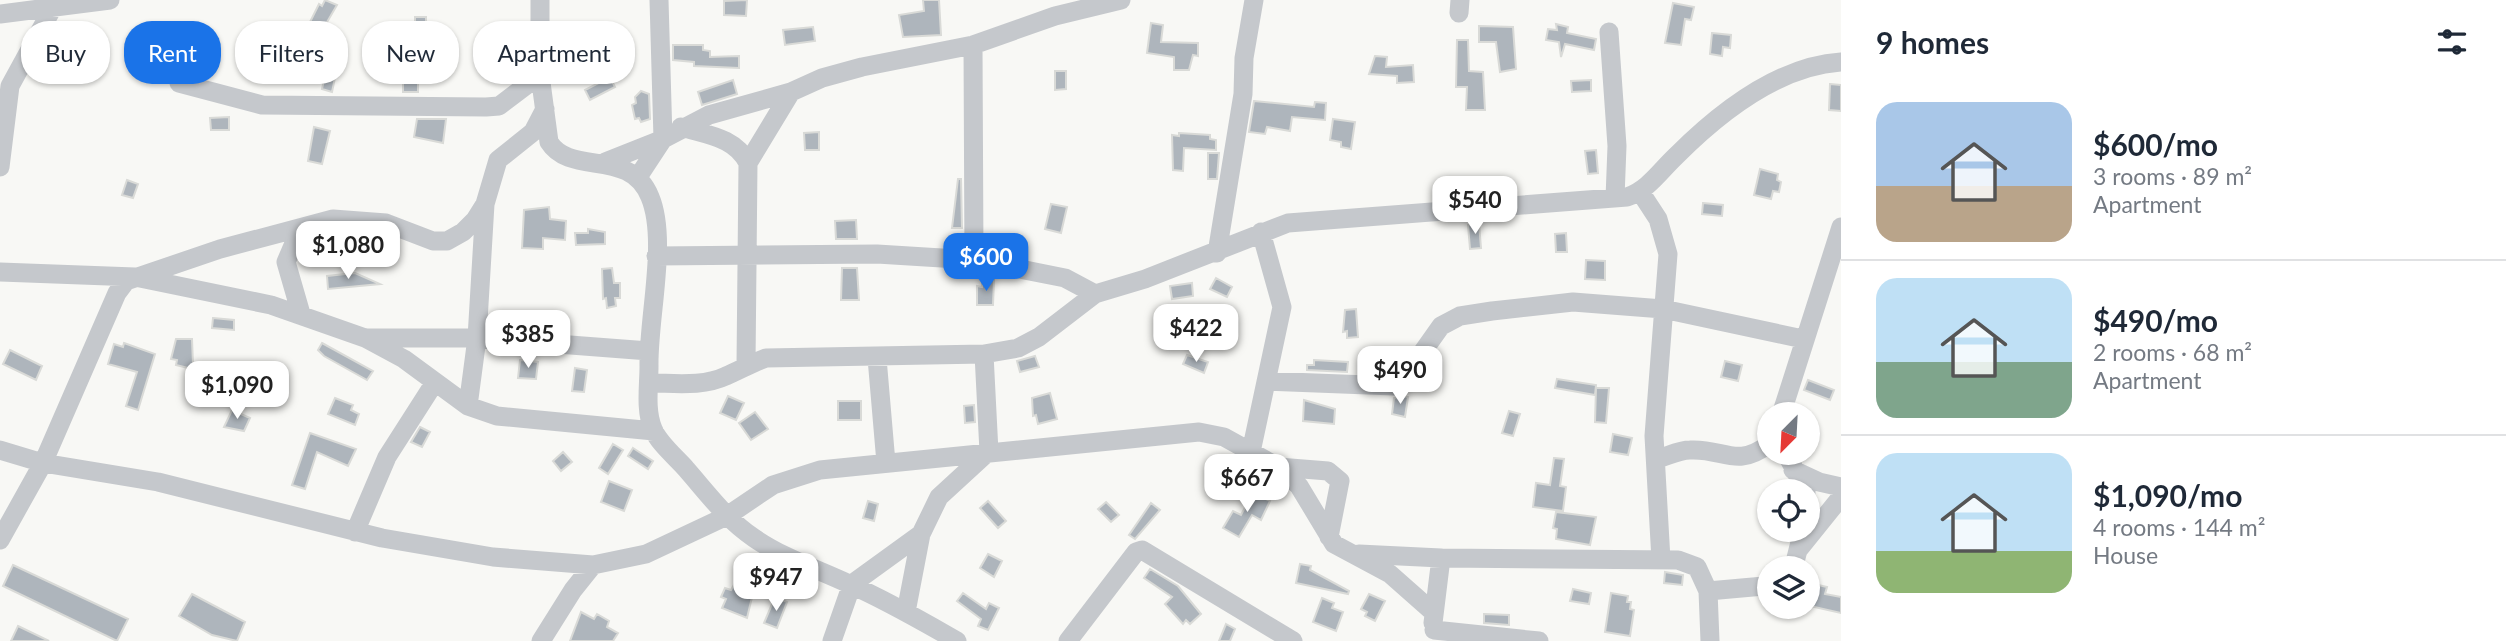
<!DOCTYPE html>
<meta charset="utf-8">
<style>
body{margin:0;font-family:Lato,sans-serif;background:#f2f2f3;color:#1f2937;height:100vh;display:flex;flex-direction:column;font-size:26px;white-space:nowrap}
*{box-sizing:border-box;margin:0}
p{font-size:23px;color:#747a83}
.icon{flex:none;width:38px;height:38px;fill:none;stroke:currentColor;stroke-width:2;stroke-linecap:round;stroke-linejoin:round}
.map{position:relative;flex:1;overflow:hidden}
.drawer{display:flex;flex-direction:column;background:#fff;width:665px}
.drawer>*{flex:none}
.hud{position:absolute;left:21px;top:21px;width:665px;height:63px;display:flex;gap:14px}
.needle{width:46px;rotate:204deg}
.tools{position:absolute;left:1757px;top:402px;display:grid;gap:14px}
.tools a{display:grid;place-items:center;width:63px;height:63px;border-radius:50%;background:#fff;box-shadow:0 2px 5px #0004;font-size:35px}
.price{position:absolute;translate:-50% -60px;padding:0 16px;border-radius:14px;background:#fff;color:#222;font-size:23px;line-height:46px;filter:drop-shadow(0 2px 4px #0008)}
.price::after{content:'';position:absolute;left:50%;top:42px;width:21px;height:16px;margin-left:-10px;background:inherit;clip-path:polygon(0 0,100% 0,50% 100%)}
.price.active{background:#1a73e8;color:#fff}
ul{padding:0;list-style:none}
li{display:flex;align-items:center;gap:21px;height:175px;padding:0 35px}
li+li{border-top:2px solid #e0e1e3}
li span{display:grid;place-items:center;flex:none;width:196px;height:140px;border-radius:21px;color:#555}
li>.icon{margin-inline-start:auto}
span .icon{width:84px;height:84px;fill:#fffc;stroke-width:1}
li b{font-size:30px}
h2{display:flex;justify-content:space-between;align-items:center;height:84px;padding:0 35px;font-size:30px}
.chip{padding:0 24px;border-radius:28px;background:#fff;box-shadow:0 2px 5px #0004;font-size:24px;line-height:63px}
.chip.active{background:#1a73e8;color:#fff}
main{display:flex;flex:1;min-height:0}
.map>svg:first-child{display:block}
.building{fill:#aeb5bc;stroke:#d9dad7;stroke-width:2}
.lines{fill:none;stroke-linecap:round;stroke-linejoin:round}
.minor{stroke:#c5c8cc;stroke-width:19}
</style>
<main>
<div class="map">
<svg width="1841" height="641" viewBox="0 0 1841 641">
<rect width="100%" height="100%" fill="#f8f8f5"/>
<path class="building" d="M325 0 337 5 323 29 310 22 319 4 322 6Z
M747 0 746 16 724 15V1Z
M923 0H939L941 35 903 37 899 15 924 11Z
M1673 3 1694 7 1691 20 1685 19 1681 45 1665 43Z
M415 17H426V41H415Z
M1151 23 1163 25 1161 42 1198 43V56L1193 55 1189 70H1174V57L1147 53Z
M1556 24 1568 27 1567 33 1596 39 1594 50 1565 44 1561 57 1559 42 1546 40 1548 29 1557 30Z
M1479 26 1513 27 1516 69 1500 72 1496 42H1479Z
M813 27 815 41 785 45 783 30Z
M1712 33 1731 35 1730 48 1723 47 1722 56 1710 54Z
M1457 40H1468L1469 71 1483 72 1485 110H1466L1467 87H1456Z
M673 45H703V50L710 51V57L739 56V68L694 66V62L673 60Z
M1375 56 1387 57 1386 67 1413 65 1414 82 1397 83V76L1369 74Z
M403 69H418V92H403Z
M326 70 336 73 332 92 322 89Z
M1055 71H1066V89L1055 90Z
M610 77 615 87 590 100 585 90Z
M733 80 737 94 702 105 698 92Z
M1591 80V91L1572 92 1571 81Z
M1830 84 1841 85V111L1829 110Z
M641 91 649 94 650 119 641 122 639 118 635 119 632 105 636 103 635 97Z
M1254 101 1314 107 1315 102 1326 103 1325 120 1292 117 1290 131 1267 127 1265 134 1249 132Z
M229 117V130H211L210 118Z
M417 119H446L443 143 414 137Z
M1333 119 1355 122 1351 149 1341 147V142L1330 140Z
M314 127 330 131 322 164 308 161Z
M819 132V150H805L804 133Z
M1179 133 1210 135V139L1216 140V150L1184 148 1183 171 1173 170 1172 135 1179 136Z
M1596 150 1598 173 1588 174 1585 151Z
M1208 153H1219L1217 179H1208Z
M1760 169 1778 174 1777 180 1781 182 1779 192 1773 191 1771 199 1754 195Z
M958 179H961L962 228H952Z
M127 180 138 184 133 198 122 195Z
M1703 203 1723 205 1722 216 1702 214Z
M1051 204 1067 207 1061 233 1045 229Z
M549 207 550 219 566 221 565 240 543 238V249L522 248 524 210Z
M856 220 857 239H836L835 221Z
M1479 223 1481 248 1470 249 1468 225Z
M588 229 605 232V244L576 245 575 233H588Z
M1566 233 1567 252H1556L1555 234Z
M1586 260 1605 261V280L1585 279Z
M612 268 614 283H620V298H615L616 306 607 308 606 298 603 299 602 269Z
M842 268H857L859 300H841Z
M355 273 380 284 328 289 327 276Z
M1216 278 1232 287 1227 297 1210 289Z
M982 280H994L993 305H977V286L982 287Z
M1192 283 1193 296 1172 299 1170 286Z
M1356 309 1358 337 1347 338V331L1343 332 1345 310Z
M213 318 234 320V330L212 328Z
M176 339H192L193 364 218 373 214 385 189 376 192 369 176 365 177 360 171 359Z
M124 343 155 354 138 410 126 406 137 372 108 364 114 344 123 347Z
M322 343 373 371 367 380 324 356 318 350Z
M10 350 42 366 36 380 3 364Z
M1187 355 1208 362 1204 373 1183 364Z
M1035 356 1039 367 1020 372 1017 361Z
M520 360 538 362 536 379 518 378Z
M1314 360 1348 362 1347 372 1307 370V365H1314Z
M1725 361 1742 365 1738 381 1721 377Z
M259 365 276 371 267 396 255 392 258 384 253 382Z
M575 368 587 370 584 392 572 391Z
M1557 379 1596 385 1595 395 1555 388Z
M1808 380 1834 390 1830 400 1804 390Z
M1596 388H1609L1606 423 1595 422Z
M1050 393 1057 419 1038 424 1036 415 1033 416 1032 398Z
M728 396 744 403 736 420 720 413Z
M1402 396 1408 397 1405 417 1392 414 1394 398Z
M335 398 353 405 351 410 359 414 355 425 328 414Z
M1304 400 1335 409 1334 424 1303 421Z
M838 401H861V420H838Z
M974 405 975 422 965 423 964 406Z
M232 410 250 418 244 431 224 427Z
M1509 411 1520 414 1513 436 1502 433Z
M755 412 768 429 751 440 739 423Z
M420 427 430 432 422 447 411 442Z
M310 433 356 449 348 466 317 452 305 489 292 485Z
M1613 434 1632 438 1628 455 1610 452Z
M613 444 623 450 608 474 599 468Z
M633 448 653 461 648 469 628 456Z
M563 452 572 462 561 471 553 461Z
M1554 458 1564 459 1560 486 1566 487 1563 511 1533 507 1536 483 1550 485Z
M609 481 632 490 624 511 601 502Z
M1253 492 1270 501 1261 520 1252 515 1239 537 1223 528 1233 511 1241 515Z
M868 501 878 504 874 521 863 518Z
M988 501 1006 521 998 528 980 508Z
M1106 502 1119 515 1111 522 1098 509Z
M1151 503 1160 510 1135 539 1129 535Z
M1556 512 1596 517 1590 545 1556 539 1557 529 1553 528Z
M988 554 1002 561 994 577 980 568Z
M1300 564 1311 566 1310 570 1349 591 1348 594 1296 583Z
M13 565 128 619 117 641 3 586Z
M1150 569 1178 586 1201 614 1190 624 1186 620 1183 624 1165 604 1172 597 1144 578Z
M1665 572 1683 575 1682 585 1664 583Z
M736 581 754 589 747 618 722 608 726 599 721 597 725 588 731 590Z
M1814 584 1827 587 1825 594 1841 597V613L1810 606Z
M1573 589 1591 593 1589 604 1570 601Z
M963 593 986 609 989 603 999 608 988 630 978 626 981 619 957 601Z
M1611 593 1628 596 1627 602H1631L1630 609 1634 610 1630 636 1605 632Z
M192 594 245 622 237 641 212 635 179 616Z
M1369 594 1385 601 1375 621 1365 616 1367 612 1361 609Z
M775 597 787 602 777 628 764 623Z
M1322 598 1334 603 1332 608 1343 612 1336 631 1313 622Z
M581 612 594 619 597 614 609 621 607 627 618 633 613 641H570Z
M1484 614 1509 615V625L1484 623Z
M1226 624 1235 629 1230 641H1219Z
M18 626 49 641H11Z"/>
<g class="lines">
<path class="minor" d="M540 0V75L549 142C571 177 630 147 650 197 668 240 648 318 649 366 649 386 645 410 653 429 659 444 677 458 687 470 708 494 727 520 754 538 783 558 817 569 849 584 886 600 922 621 957 641
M1459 13 1460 0
M0 14 110 0
M1609 32 1617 146 1615 198
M973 45 974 260
M179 83 262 105 486 107 499 106 540 75
M681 127C707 135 735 137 748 163L746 365
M605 162 663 139 659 0
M748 163 791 92
M0 167 10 86 57 0
M638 177 663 139 709 115 791 92 822 78 862 67 973 45 1055 16 1121 0
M1641 193 1658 219 1668 254 1654 436 1661 560
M1217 253 1243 94 1244 58 1254 0
M656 256 877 254 974 260 1065 278 1095 294
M0 272 135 277 271 305 365 338 404 359 468 406 497 416 654 431
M301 314 286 262 295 241 312 226
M367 338H477L649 351
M984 354 989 452
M877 358 886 463
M1266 381 1394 386 1402 381 1441 326 1460 316 1492 311 1573 302 1663 309 1803 339
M649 383C674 383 703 387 726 376 740 370 752 363 766 358L984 354 1018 348 1039 337 1095 294 1145 279 1288 223 1627 197C1648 190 1660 171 1676 156 1720 112 1778 66 1841 62
M468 406 477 338 485 204
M1781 415 1841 227
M0 450 43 463 158 482 382 538 493 557 593 565 646 554 727 516 773 485 820 470 1199 432 1224 437 1278 467 1299 486 1334 544 1390 574 1433 612
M1251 452 1282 307 1261 232
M1786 453 1806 492
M1657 459C1668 456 1679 450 1690 450 1724 448 1736 469 1769 444
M1278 467 1328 471 1340 481 1329 537
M1793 470 1819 482 1841 487
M355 532 387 457 435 382
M0 540 43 463 117 293 126 281 220 249 333 219 386 223 433 241H447L463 232 475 220 485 204 498 160 533 132 545 109
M1799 549 1841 497
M1359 554 1441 558 1678 560 1697 567 1708 591
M1789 569 1794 566 1801 538
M906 612 921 534
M1433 623 1441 558
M1434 630 1539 641
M541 641 573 590 593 565
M832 641 852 584 921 534 939 497 988 452
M1068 641 1136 552 1142 550 1293 641
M1710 641 1708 591 1764 586 1769 582"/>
</g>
</svg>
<div class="tools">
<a><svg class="needle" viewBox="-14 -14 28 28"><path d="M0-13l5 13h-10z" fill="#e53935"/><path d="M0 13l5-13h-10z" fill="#747a83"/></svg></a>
<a><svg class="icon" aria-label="locate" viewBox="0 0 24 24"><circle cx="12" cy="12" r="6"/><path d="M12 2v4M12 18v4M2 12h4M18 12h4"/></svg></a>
<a><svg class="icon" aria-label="layers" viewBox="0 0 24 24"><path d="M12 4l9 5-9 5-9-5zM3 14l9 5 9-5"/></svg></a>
</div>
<b class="price" style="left:1475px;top:236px">$540</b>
<b class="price" style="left:348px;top:281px">$1,080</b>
<b class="price active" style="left:986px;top:293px">$600</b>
<b class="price" style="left:1196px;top:364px">$422</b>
<b class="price" style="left:528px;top:370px">$385</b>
<b class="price" style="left:1400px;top:406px">$490</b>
<b class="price" style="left:237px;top:421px">$1,090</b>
<b class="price" style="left:1247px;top:514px">$667</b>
<b class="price" style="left:776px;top:613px">$947</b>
<div class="hud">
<a class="chip">Buy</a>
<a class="chip active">Rent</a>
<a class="chip">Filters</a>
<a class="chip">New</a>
<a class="chip">Apartment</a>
</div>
</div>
<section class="drawer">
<h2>9 homes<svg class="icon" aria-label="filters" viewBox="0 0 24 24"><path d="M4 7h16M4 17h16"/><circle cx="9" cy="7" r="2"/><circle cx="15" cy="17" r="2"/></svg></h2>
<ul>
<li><span style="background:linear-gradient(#a9c7e8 60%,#b9a48a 0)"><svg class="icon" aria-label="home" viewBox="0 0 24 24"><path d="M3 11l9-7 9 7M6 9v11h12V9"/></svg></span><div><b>$600/mo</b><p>3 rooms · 89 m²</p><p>Apartment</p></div></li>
<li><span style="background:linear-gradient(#bfe0f5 60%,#7fa58c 0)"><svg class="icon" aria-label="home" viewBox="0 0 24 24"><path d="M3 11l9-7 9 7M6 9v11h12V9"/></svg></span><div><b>$490/mo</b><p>2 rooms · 68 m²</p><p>Apartment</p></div></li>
<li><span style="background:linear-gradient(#bfe0f5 70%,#8fb573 0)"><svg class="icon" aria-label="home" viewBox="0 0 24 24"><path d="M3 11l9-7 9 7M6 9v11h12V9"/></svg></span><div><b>$1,090/mo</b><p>4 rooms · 144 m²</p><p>House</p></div></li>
</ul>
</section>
</main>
